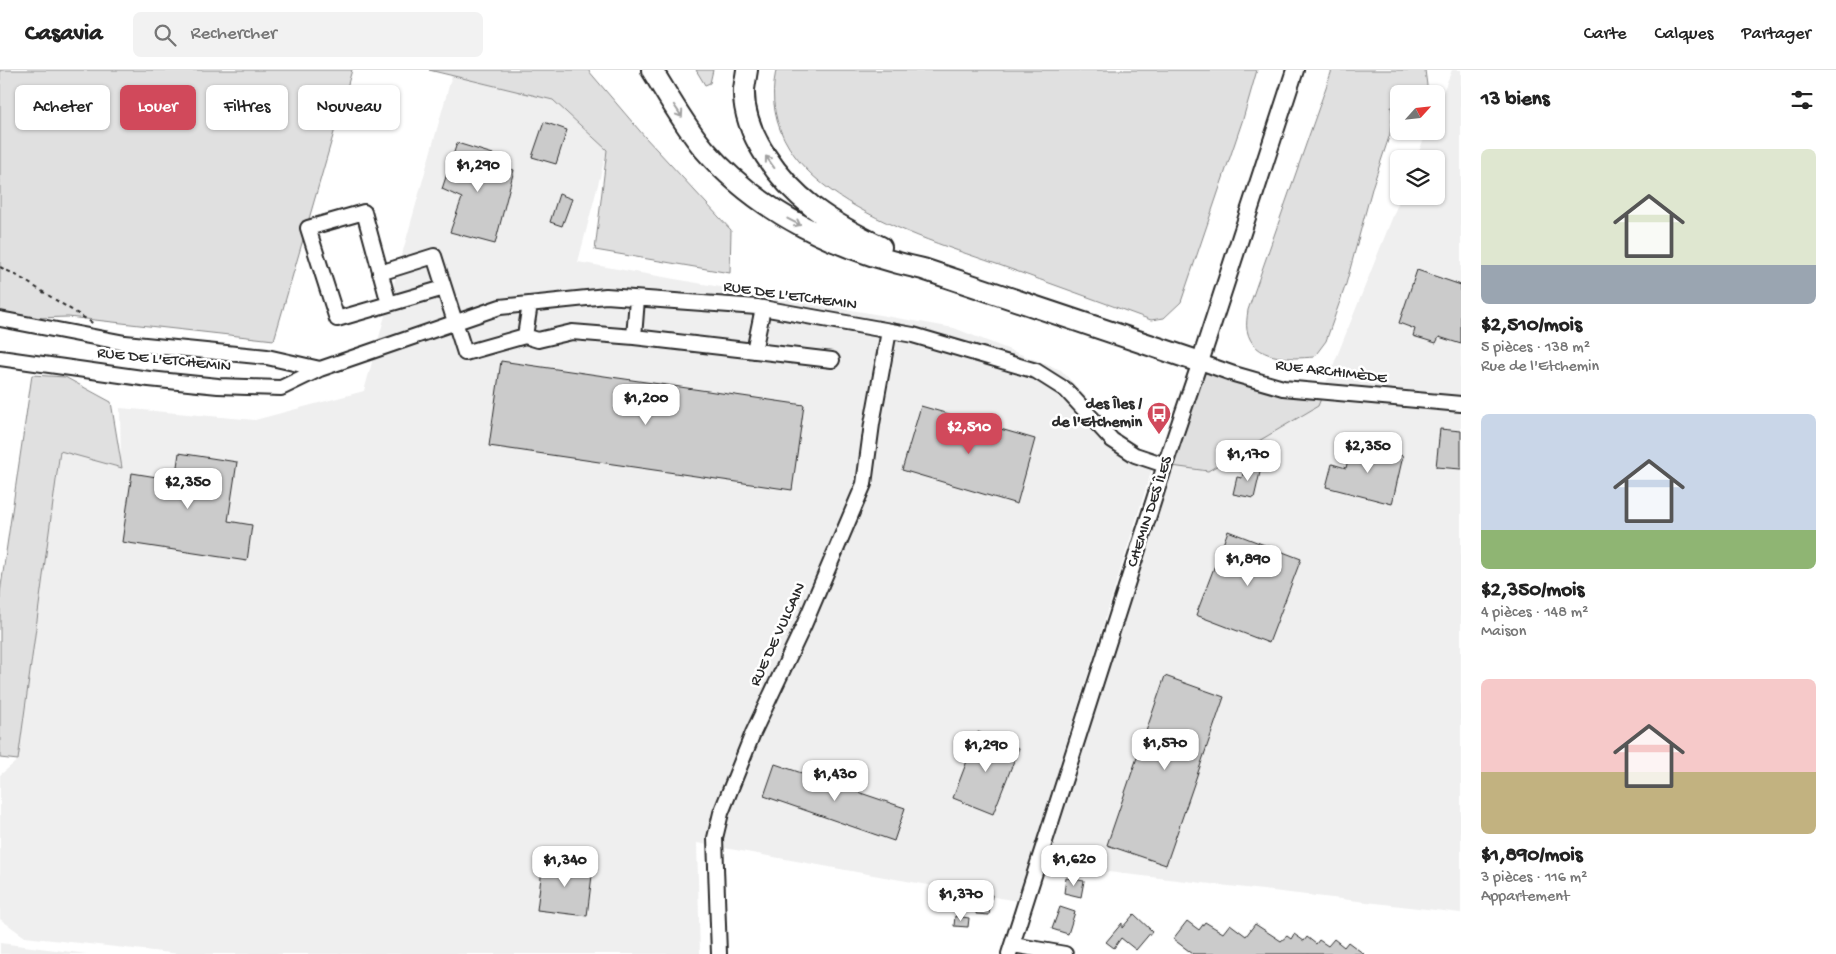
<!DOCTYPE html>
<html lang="fr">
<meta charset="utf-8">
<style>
body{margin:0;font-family:"Gochi Hand",sans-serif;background:#f2f2f2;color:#222;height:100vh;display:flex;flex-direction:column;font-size:19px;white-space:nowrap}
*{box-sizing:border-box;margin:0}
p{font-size:16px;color:#767676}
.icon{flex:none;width:28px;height:28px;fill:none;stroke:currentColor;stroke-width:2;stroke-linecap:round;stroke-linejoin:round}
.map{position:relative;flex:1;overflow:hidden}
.panel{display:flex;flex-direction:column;background:#fff;width:375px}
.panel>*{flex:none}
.top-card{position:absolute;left:15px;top:15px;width:475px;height:45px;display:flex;gap:10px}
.needle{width:32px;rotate:63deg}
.fabs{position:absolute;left:1390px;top:15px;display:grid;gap:10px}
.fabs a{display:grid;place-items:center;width:55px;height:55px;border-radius:8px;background:#fff;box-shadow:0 1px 4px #0004;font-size:25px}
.price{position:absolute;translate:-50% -42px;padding:0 11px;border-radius:10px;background:#fff;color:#222;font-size:16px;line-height:32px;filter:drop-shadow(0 1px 2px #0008)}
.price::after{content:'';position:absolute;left:50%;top:30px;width:15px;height:11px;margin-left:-8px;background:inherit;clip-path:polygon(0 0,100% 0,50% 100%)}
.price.active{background:#d1495b;color:#fff}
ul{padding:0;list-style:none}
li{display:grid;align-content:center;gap:10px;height:265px;padding:0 20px}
li span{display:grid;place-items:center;height:155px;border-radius:8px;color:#555}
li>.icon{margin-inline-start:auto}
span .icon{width:90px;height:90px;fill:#fffc;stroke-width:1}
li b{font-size:21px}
h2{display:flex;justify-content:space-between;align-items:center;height:60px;padding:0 20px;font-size:21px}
.pill{padding:0 18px;border-radius:8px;background:#fff;box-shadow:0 1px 4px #0004;font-size:18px;line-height:45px}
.pill.active{background:#d1495b;color:#fff}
header{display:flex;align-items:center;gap:30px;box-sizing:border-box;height:70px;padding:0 25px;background:#fff;border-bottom:1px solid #e0e0e0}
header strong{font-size:24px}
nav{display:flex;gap:28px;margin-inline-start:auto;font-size:18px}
.search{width:350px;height:45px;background:#f2f2f2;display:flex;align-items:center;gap:12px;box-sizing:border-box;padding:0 18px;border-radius:8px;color:#767676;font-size:19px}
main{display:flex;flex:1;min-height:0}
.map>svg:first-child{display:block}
.built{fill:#efefef}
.green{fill:#e0e0e0;stroke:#868686}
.building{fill:#cbcbcb;stroke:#2b2b2b}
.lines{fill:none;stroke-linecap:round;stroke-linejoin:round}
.minor-casing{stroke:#2b2b2b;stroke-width:18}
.major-casing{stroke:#2b2b2b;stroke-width:20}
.highway-casing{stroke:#2b2b2b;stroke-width:24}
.path{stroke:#2b2b2b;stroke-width:2;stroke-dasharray:4 4;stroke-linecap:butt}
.minor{stroke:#fff;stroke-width:14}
.major{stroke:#fff;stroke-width:16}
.highway{stroke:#fff;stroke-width:20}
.oneway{stroke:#a0a0a0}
.labels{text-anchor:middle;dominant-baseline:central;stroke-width:5;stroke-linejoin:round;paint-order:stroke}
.street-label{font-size:16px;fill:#2b2b2b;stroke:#fff}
.poi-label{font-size:16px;font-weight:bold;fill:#2b2b2b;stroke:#fff;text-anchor:end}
</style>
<header>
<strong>Casavia</strong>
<div class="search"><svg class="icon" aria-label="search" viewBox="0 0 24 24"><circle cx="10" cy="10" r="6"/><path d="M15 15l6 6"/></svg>Rechercher</div>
<nav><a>Carte</a><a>Calques</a><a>Partager</a></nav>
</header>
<main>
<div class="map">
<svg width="1461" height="884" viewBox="0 0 1461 884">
<rect width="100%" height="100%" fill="#fff"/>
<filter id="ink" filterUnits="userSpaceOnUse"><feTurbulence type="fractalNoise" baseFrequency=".02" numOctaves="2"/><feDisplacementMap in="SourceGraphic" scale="10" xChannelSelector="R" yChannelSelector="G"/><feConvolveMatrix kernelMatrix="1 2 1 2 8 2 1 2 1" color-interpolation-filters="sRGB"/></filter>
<g filter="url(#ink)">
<path class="built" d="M1452 0H1461V843L1048 795 1165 395 1317 336 1401 126H1436V89H1416L1427 61H1436V39Z
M452 5 553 30 607 80 578 192 954 258 1061 300 1152 399 1017 831 697 773 700 884H180L25 867 0 849V705L18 690 60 380 121 398 120 338 255 350 364 321Z
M0 873 87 884H0Z"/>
<path class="green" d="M0 0H352L274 270 68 247 0 249Z
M429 0H588L645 67 731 160 730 203 595 180 607 80 553 30Z
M696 0H713L710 13 705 15Z
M776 0H1257L1243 49 1181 232 1164 248 1151 250C1102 232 1052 214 1002 196 917 166 751 120 776 0Z
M1332 0H1425L1428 23 1399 24V38L1391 37 1393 45 1390 64 1373 115 1346 214 1326 271 1314 287C1290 289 1253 291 1247 260 1246 255 1247 247 1248 240Z
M1200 292 1324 321 1318 336 1208 401 1165 395Z
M32 305 65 307 111 332 122 398 60 381 18 690 0 688V523Z"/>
<path class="building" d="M544 52 567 60 556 94 532 87Z
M457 73 493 84 491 93 514 100 495 174 450 162 462 128 442 119Z
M559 124 572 129 562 156 550 152Z
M1417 200 1461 215V274L1439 267 1436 273 1413 266 1415 259 1399 253Z
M501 291 804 335 792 420 489 376Z
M921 336 1035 369 1017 434 902 400Z
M1440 359 1461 361V399L1436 397Z
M1352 373 1403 386 1392 434 1326 417 1332 394 1346 398Z
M179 383 237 392 228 451 252 455 247 491 122 472 132 403 175 410Z
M1245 395 1261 398 1254 428 1233 424 1237 407 1242 408Z
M1228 461 1301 489 1269 573 1196 545Z
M1165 606 1224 627 1166 795 1107 775Z
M978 662 1019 678 993 744 953 728Z
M775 694 905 738 894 771 764 726Z
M543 791 593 797 587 846 537 840Z
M1066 808 1084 811 1081 827 1064 823Z
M979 823 992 825 989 845 976 844Z
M1060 837 1075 842 1068 864 1052 859Z
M1134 844 1152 861 1136 880 1121 868 1114 878 1106 872 1122 853V858Z
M955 846 969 848 968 857 954 856Z
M1187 851 1199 860 1205 852 1223 863 1230 854 1246 866 1255 854 1281 871 1287 866 1291 869 1294 864 1304 871 1307 867 1316 874 1319 870 1328 876 1334 869 1344 877 1348 872 1364 884H1193L1173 869Z"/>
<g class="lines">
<defs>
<path id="minor" d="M380 203 434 186 465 283 525 266 538 270 572 262 634 267 832 290
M389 234 364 142 308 158 337 249 444 218
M0 249 125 273 267 287 320 299 500 237 606 226 757 237 913 265 1036 301 1066 320 1112 370 1135 385 1165 395
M525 266 530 234
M634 267 637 229
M754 281 763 238
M0 288 149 309 218 316 281 318 320 299
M1013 875 1065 884
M719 884 715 768 721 743 753 663 804 555 864 414 872 354 889 261
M1009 884 1165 395 1200 292 1234 304 1283 318 1461 334"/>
<path id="major" d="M1200 292 1295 0"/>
<path id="highway" d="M652 0C668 26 684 55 704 79 760 144 840 181 923 199L1200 292
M747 0C746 6 745 13 744 19 742 64 780 112 814 138 835 154 858 166 881 177"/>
</defs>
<use href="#minor" class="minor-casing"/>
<use href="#major" class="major-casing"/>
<use href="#highway" class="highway-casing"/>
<path class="path" d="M0 197 16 205 94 254"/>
<use href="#minor" class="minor"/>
<use href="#major" class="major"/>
<use href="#highway" class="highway"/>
</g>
<defs><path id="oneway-shaft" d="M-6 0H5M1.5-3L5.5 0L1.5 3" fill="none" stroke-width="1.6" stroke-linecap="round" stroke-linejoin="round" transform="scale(1.25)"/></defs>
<g class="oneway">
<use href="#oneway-shaft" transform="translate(678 41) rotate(56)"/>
<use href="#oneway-shaft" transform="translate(770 92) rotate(-126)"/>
<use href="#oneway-shaft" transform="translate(794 152) rotate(27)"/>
</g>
</g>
<defs>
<symbol id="bus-pin" viewBox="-11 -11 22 30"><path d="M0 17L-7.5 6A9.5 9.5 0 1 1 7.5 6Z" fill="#d1495b" stroke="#fff"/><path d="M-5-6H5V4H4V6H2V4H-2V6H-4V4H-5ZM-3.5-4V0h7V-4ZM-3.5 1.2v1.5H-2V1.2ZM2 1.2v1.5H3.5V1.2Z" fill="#fff"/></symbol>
</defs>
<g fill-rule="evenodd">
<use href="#bus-pin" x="1145" y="330" width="28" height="38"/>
</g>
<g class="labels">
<g class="street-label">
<text transform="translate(790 227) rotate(8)">RUE DE L'ETCHEMIN</text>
<text transform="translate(164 291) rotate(6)">RUE DE L'ETCHEMIN</text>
<text transform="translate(1331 303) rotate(7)">RUE ARCHIMÈDE</text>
<text transform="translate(1151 442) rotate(-72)">CHEMIN DES ÎLES</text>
<text transform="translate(779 565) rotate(-65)">RUE DE VULCAIN</text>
</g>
<g class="poi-label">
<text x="1142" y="335">des Îles /<tspan x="1142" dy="18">de l'Etchemin</tspan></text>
</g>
</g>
</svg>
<div class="fabs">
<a><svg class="needle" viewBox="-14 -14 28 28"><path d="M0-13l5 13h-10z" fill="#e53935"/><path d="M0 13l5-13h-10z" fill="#767676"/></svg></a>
<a><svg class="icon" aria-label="layers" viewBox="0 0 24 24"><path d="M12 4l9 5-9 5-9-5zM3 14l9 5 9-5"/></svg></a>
</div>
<b class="price" style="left:478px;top:123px">$1,290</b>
<b class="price" style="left:646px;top:356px">$1,200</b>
<b class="price active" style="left:969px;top:385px">$2,510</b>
<b class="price" style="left:1368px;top:404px">$2,350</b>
<b class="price" style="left:1248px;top:412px">$1,170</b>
<b class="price" style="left:188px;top:440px">$2,350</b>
<b class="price" style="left:1248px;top:517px">$1,890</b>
<b class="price" style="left:1165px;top:701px">$1,570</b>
<b class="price" style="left:986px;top:703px">$1,290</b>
<b class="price" style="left:835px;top:732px">$1,430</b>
<b class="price" style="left:1074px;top:817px">$1,620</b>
<b class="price" style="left:565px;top:818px">$1,340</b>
<b class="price" style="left:961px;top:852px">$1,370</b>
<div class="top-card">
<a class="pill">Acheter</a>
<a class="pill active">Louer</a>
<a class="pill">Filtres</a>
<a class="pill">Nouveau</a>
</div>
</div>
<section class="panel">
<h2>13 biens<svg class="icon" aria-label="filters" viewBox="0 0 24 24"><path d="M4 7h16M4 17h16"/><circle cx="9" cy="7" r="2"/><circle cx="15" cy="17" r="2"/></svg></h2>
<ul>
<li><span style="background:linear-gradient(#dfe7d0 75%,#9aa5b1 0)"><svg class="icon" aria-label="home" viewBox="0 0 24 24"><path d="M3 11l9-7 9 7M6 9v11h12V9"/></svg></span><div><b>$2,510/mois</b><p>5 pièces · 138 m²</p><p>Rue de l'Etchemin</p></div></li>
<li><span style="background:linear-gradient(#c9d6e8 75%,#8fb573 0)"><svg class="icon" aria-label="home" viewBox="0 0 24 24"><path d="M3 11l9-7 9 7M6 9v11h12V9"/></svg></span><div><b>$2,350/mois</b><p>4 pièces · 148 m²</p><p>Maison</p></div></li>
<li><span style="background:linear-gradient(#f6c9c9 60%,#c2b280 0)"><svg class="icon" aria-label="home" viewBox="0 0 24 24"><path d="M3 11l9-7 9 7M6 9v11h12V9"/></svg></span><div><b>$1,890/mois</b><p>3 pièces · 116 m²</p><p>Appartement</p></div></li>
</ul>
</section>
</main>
